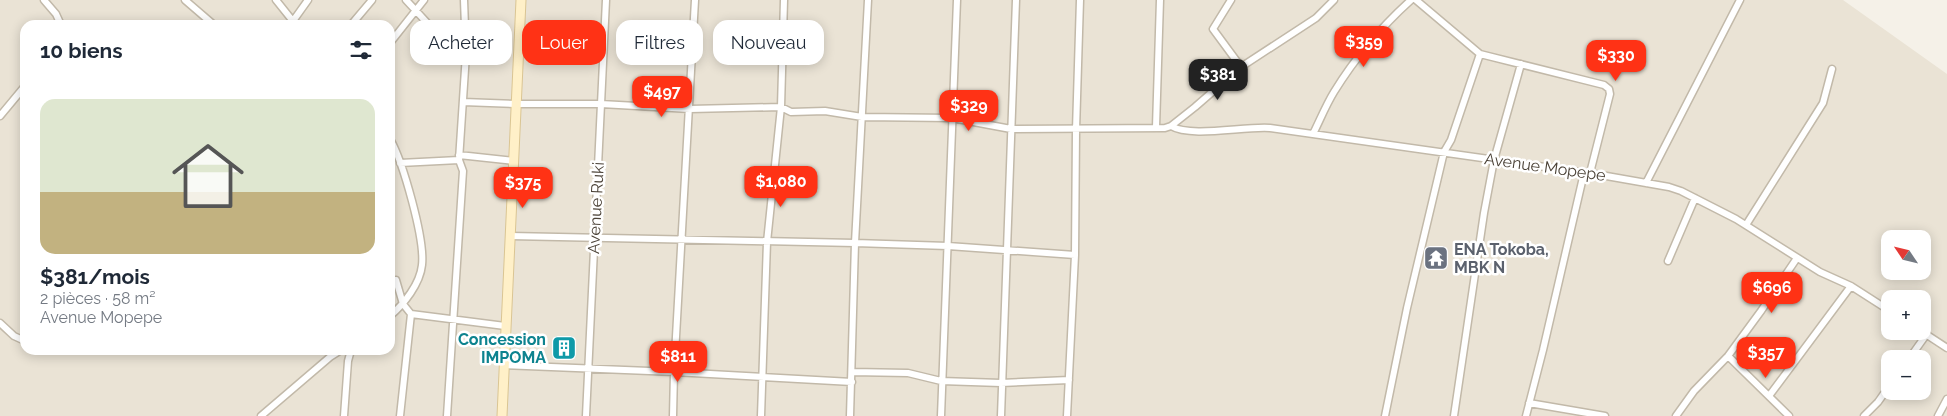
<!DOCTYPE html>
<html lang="fr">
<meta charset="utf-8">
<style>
body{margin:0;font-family:Raleway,sans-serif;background:#f6f6f7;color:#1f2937;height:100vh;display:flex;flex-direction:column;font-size:19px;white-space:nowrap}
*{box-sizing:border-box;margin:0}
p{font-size:16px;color:#747a83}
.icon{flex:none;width:28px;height:28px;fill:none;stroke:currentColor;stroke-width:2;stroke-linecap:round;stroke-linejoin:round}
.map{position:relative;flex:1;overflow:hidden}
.panel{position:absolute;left:20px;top:20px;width:375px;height:335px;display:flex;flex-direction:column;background:#fff;border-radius:15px;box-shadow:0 2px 12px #0003}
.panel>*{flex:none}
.top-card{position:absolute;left:410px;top:20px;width:475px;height:45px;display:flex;gap:10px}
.needle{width:32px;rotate:305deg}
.controls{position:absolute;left:1881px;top:230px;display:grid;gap:10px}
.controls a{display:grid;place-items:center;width:50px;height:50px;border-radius:10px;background:#fff;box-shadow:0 2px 12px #0003;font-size:25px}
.price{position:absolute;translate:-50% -42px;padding:0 11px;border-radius:10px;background:#ff3215;color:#fff;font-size:16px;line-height:32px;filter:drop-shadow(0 1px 2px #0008)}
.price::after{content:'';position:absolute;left:50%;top:30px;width:15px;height:11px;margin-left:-8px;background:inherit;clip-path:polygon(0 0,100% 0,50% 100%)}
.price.on{background:#222;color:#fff}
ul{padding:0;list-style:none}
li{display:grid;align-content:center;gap:10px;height:265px;padding:0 20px}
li+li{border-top:1px solid #e0e1e3}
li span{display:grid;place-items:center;height:155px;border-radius:15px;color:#555}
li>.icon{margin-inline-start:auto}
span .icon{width:90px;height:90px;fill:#fffc;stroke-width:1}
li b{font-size:21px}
h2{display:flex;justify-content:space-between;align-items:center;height:60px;padding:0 20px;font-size:21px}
.chip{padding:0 18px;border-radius:15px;background:#fff;box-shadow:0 2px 12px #0003;font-size:18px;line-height:45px}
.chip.on{background:#ff3215;color:#fff}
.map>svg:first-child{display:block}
.residential{fill:#eae3d5;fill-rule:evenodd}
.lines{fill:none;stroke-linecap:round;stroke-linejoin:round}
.street-casing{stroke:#c2b9a9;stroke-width:9}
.secondary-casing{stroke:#dac593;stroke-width:11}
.street{stroke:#fff;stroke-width:6}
.secondary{stroke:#fff0c8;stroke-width:9}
.labels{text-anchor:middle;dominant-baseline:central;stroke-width:5;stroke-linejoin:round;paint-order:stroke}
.street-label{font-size:16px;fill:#4a4136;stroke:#fff}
.worship-label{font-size:16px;font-weight:bold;fill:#5b616d;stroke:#fff;text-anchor:start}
.culture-label{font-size:16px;font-weight:bold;fill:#0d838f;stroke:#fff;text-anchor:end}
</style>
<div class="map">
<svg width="1947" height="416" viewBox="0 0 1947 416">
<rect width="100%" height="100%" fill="#f5f1e8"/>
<path class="residential" d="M0 0H1843L1947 74V416H0ZM25 25H390V350H25ZM1890 239H1922V271H1890ZM1890 299H1922V331H1890ZM1890 359H1922V391H1890Z"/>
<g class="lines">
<defs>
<path id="street" d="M44 0 56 14 61 25
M185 0 214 25
M276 0 296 25
M406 0 443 40 466 54
M1231 0 1213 29 1241 67
M293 21 308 0
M351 25 372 0
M390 43 424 0
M1480 54 1604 85 1609 89 1610 94 1590 173
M463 102 517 104H601L690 109 781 107 791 112 825 111 862 117 952 118 1011 129 1165 128 1171 126 1195 107 1241 67 1316 18 1334 0
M0 116 25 86
M1171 126C1191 138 1244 126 1270 128L1595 174 1669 187 1681 191 1736 219 1820 272 1851 286 1890 311
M1156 127 1160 0
M1313 134C1320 120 1326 105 1334 92 1355 58 1381 27 1411 0
M390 139C403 162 425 239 422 265 420 284 404 304 390 316
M459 155 514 161
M400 163 459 160 466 54 464 0
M1646 183 1740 0
M1746 225 1823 103 1832 69
M510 236 855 243 948 246 1075 255
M1668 261 1695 198
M396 280 403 304 411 314 505 326
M0 323 14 336 25 341
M1921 331 1947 348
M1728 356 1789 416
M1909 359 1926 335
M504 365 674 372 852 382
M852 372 908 373 941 381 1001 383 1069 380
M1769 396 1851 286
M1529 403 1605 416
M261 416 330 357 341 350
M344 416 348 361 351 350
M400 416 411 314
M447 416 463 171 459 160
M586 416 606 0
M673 416 674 372 695 0
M761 416 767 242 781 107 784 0
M850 416 855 243 868 0
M941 416 957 0
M1001 416 1016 0
M1067 416 1075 255 1076 130 1080 0
M1385 416 1407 308 1444 152 1451 140 1480 54 1416 0
M1454 416 1484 213 1494 160 1521 64
M1526 416 1543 350 1584 173
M1676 416 1694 391 1728 356 1761 311 1797 258
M1864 416 1878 402 1890 385
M1938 416 1947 399"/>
<path id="secondary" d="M502 416 521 0"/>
</defs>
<use href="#street" class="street-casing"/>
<use href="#secondary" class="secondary-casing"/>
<use href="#street" class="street"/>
<use href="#secondary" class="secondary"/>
</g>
<defs>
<symbol id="temple-square" viewBox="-11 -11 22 22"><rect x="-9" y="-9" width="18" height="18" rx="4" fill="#6b7280" stroke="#fff"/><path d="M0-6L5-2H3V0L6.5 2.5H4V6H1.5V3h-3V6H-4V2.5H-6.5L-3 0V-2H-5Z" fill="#fff"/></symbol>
<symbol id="building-square" viewBox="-11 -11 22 22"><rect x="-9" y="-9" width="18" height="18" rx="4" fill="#0f9aa8" stroke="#fff"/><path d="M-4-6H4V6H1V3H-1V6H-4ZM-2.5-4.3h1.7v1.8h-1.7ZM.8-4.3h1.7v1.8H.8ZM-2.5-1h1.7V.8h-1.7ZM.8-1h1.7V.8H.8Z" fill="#fff"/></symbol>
</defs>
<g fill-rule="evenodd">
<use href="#temple-square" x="1422" y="244" width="28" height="28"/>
<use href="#building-square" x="550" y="334" width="28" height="28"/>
</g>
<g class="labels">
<g class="street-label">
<text transform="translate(1545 167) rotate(8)">Avenue Mopepe</text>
<text transform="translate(596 208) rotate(-87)">Avenue Ruki</text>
</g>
<g class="worship-label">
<text x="1454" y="249">ENA Tokoba,<tspan x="1454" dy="18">MBK N</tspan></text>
</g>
<g class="culture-label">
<text x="546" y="339">Concession<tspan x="546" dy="18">IMPOMA</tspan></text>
</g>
</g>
</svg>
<div class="controls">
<a><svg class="needle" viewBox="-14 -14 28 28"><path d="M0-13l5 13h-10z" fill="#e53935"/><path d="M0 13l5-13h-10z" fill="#747a83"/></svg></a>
<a>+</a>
<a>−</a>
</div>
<b class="price" style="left:1364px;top:68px">$359</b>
<b class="price" style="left:1616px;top:82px">$330</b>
<b class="price on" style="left:1218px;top:101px">$381</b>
<b class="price" style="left:662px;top:118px">$497</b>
<b class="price" style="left:969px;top:132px">$329</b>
<b class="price" style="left:781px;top:208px">$1,080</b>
<b class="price" style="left:523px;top:209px">$375</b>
<b class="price" style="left:1772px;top:314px">$696</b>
<b class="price" style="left:1766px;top:379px">$357</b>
<b class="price" style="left:678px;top:383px">$811</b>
<div class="top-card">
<a class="chip">Acheter</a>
<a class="chip on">Louer</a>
<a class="chip">Filtres</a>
<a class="chip">Nouveau</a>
</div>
<section class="panel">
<h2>10 biens<svg class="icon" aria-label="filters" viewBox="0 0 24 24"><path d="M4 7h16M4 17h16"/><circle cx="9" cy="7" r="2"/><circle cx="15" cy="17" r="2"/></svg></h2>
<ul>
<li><span style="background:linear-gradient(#dfe7d0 60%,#c2b280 0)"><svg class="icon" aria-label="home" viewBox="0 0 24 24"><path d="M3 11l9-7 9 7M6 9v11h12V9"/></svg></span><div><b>$381/mois</b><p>2 pièces · 58 m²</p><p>Avenue Mopepe</p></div></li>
</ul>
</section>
</div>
